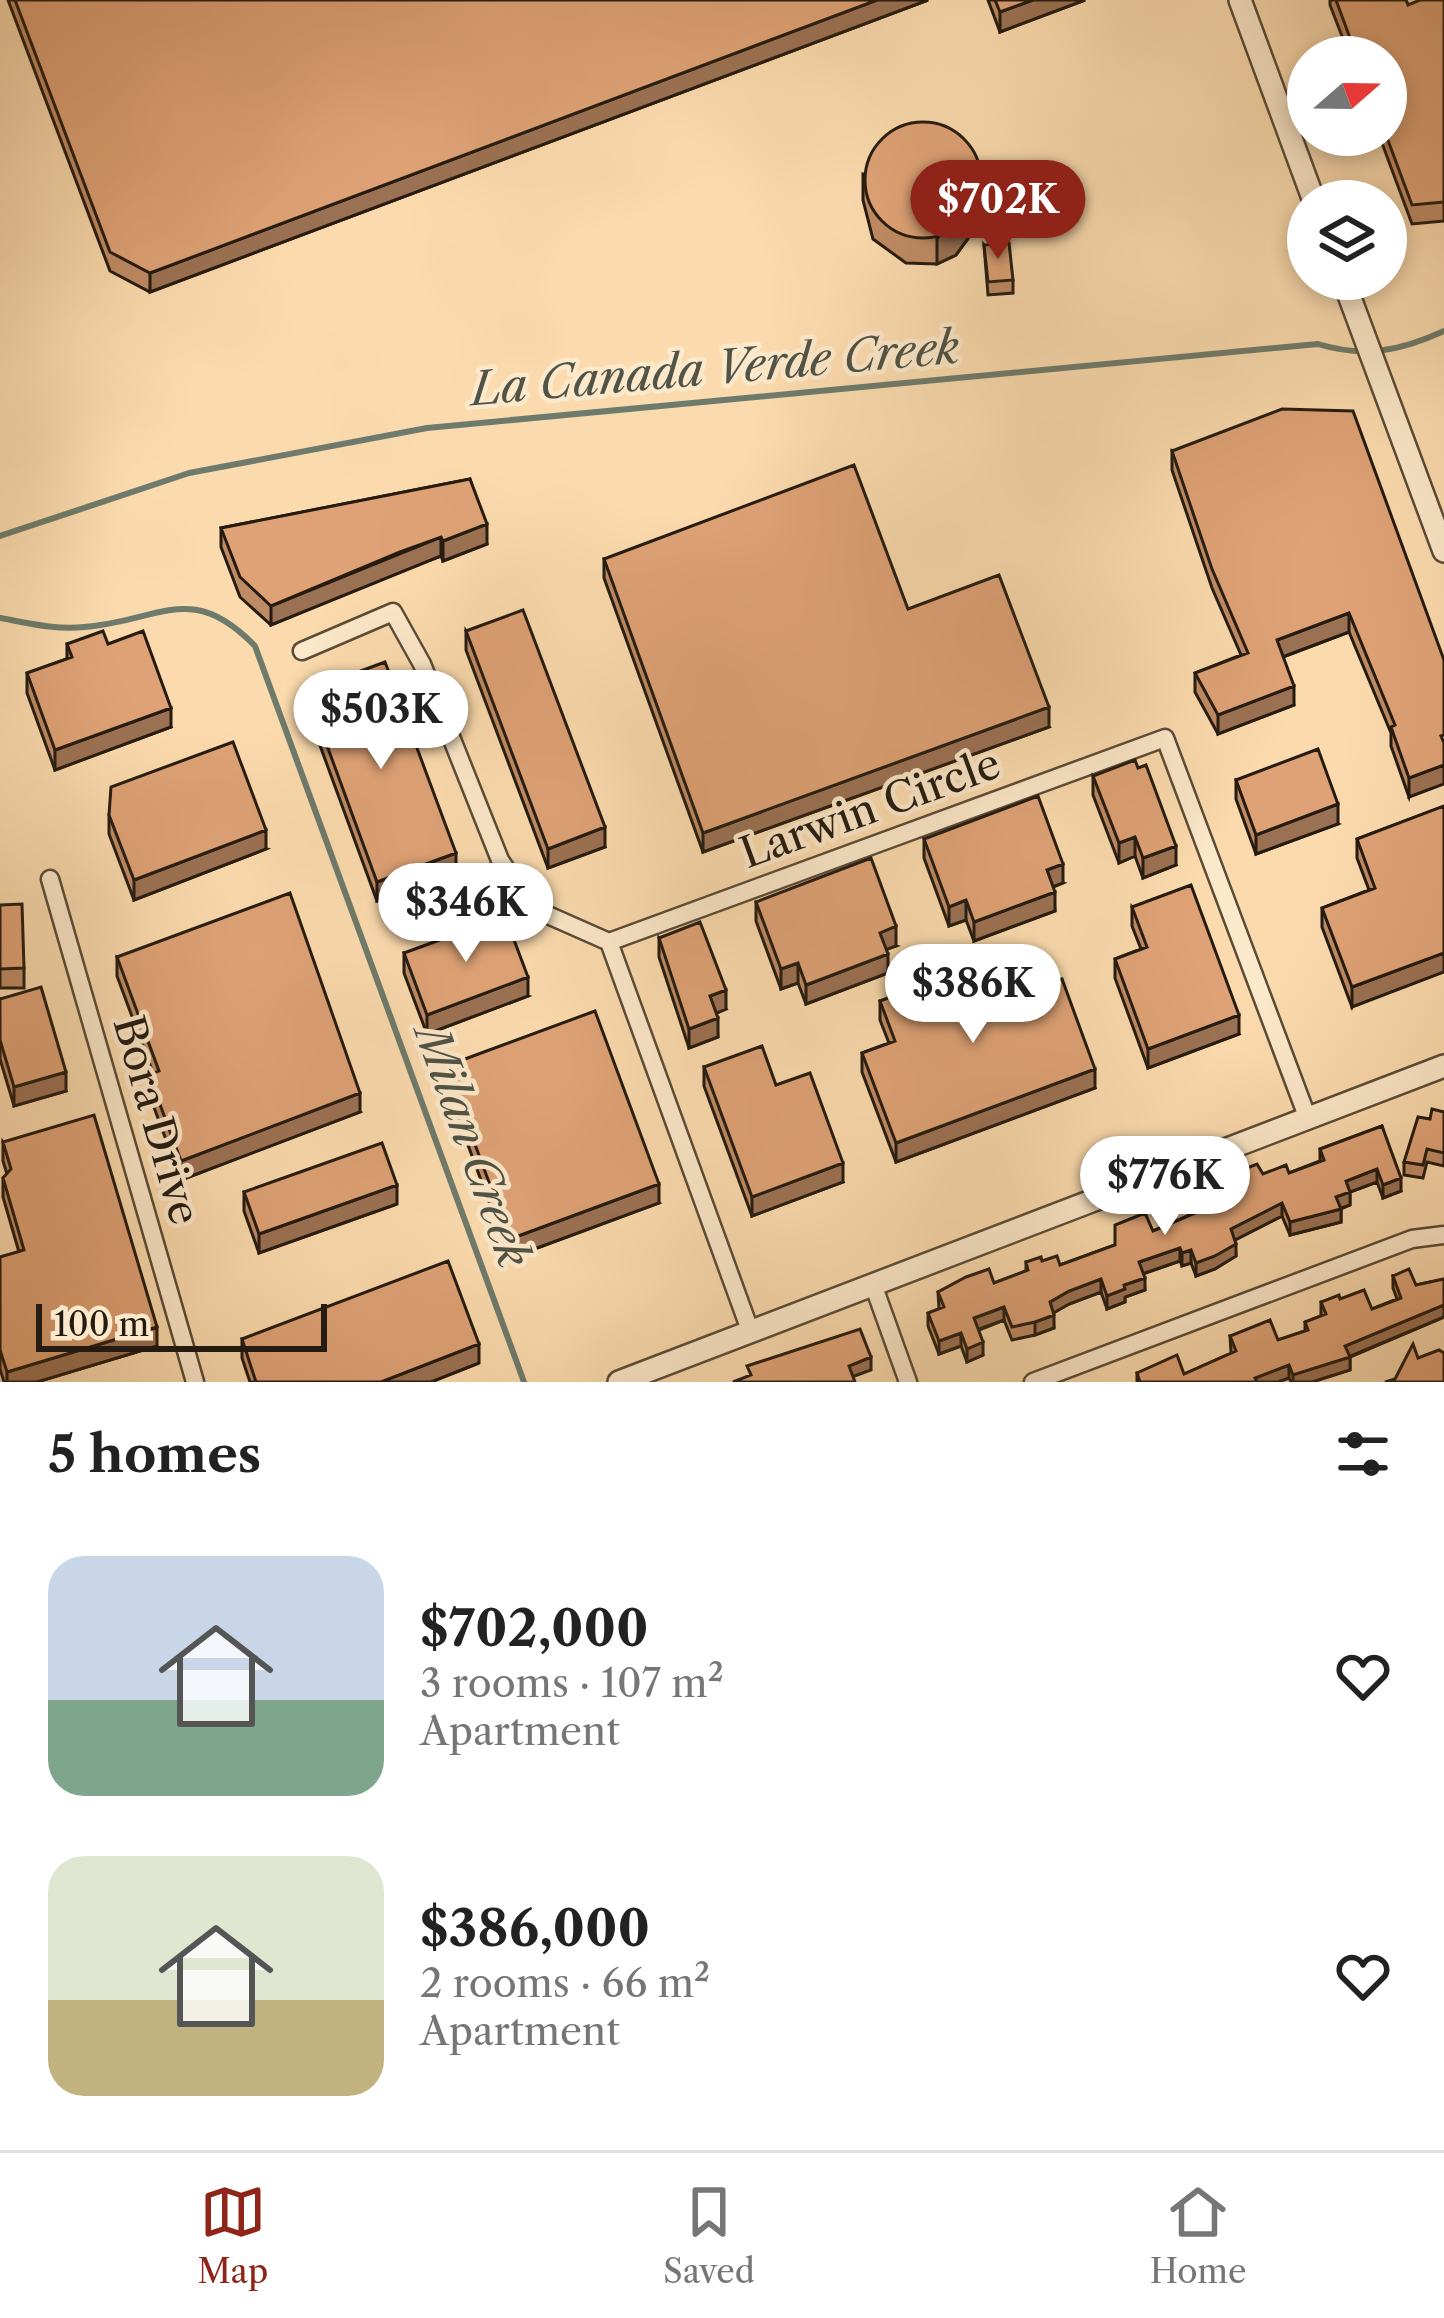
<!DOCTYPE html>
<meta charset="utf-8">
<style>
body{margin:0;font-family:"Libre Caslon Text",serif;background:#f6f6f6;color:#222;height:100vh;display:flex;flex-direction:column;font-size:45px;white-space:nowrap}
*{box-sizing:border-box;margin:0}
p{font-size:39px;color:#767676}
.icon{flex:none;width:66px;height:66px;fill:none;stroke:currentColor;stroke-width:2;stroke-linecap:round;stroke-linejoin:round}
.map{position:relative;height:1382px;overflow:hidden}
.panel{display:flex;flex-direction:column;background:#fff;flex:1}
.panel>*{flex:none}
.needle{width:78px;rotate:70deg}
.controls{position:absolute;left:1287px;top:36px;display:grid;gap:24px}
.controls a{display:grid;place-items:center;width:120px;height:120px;border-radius:50%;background:#fff;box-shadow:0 6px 18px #0003;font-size:60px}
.scale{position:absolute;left:36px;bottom:30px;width:291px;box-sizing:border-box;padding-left:12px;border:6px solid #251b10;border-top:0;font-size:33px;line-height:42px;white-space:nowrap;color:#251b10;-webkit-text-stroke:9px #fce8ca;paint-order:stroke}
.price{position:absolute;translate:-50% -102px;padding:0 27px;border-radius:42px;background:#fff;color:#222;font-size:39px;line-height:78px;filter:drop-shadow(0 3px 6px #0008)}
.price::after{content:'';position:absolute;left:50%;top:72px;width:36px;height:27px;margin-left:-18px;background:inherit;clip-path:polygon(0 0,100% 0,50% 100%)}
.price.active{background:#8f2418;color:#fff}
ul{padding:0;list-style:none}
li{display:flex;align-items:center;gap:36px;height:300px;padding:0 48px}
li span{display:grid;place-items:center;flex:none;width:336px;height:240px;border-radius:36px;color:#555}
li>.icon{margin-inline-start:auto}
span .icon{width:144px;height:144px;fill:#fffc;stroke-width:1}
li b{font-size:51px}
h2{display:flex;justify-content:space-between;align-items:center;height:144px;padding:0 48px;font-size:51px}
.menu{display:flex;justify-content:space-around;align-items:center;height:168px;border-top:3px solid #e0e0e0;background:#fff;font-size:33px;color:#767676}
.menu a{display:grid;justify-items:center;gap:6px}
.menu .active{color:#8f2418}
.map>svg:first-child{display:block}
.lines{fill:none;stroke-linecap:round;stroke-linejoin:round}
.stream{stroke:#6e7b6c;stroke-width:6}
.minor-casing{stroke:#5a4b38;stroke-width:21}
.tertiary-casing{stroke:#5a4b38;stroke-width:26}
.minor{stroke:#fce8ca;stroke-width:16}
.tertiary{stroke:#fce8ca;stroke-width:21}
.wall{fill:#bf8b65;stroke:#251b10;stroke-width:3}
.shaded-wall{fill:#9b7153;stroke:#251b10;stroke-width:3}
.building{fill:#dea276;stroke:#251b10;stroke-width:3}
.labels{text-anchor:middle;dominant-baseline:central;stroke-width:9;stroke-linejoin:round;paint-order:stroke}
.street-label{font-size:42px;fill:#251b10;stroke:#fce8ca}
.water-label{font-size:45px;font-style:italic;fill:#505346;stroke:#fce8ca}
</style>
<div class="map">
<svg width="1444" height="1382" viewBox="0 0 1444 1382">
<rect width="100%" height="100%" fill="#fbdbae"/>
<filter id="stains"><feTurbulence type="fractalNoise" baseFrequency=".00167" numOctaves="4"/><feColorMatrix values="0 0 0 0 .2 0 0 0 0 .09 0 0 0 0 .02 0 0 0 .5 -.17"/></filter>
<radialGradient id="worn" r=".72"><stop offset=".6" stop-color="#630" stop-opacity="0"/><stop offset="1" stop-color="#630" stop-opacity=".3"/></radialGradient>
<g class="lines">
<path class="stream" d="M0 536 189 473 427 428 1318 344C1364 358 1401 351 1444 331
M0 618C28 623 55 630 84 627 160 621 191 580 255 646L524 1382"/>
<defs>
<path id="minor" d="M302 651 393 612 422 664 500 860 532 908 609 942
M50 879 195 1382
M874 1287 908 1382
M751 1333 609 942 1165 738 1308 1119
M1033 1382 1412 1239 1444 1235"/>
<path id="tertiary" d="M1240 0 1314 201
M1343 279 1444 551
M619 1382 1444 1066"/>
</defs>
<use href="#minor" class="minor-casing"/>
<use href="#tertiary" class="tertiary-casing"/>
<use href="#minor" class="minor"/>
<use href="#tertiary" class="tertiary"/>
</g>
<path class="wall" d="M8 0H928L150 292 110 271Z
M988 0H1085L1000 32Z
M1330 0H1406L1408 5 1444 0V221L1412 224 1379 135H1386V57H1350L1330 5Z
M863 174 982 202 980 222 956 255 937 264 906 263 873 239 863 200Z
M984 245 1013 280V293L988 295Z
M1172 451 1444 660 1409 797 1391 746V733L1349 632 1283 657 1294 705 1218 734 1195 692V673L1241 655 1212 588 1172 470Z
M470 479 487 544 443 561 441 556 400 571 271 625 240 597 221 547V528Z
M604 559 908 609 1049 727 703 852 604 578Z
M466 631 605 847 548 868 466 650Z
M67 644H108L171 727 55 770 27 693V673L67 659Z
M307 691 456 872 377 901 307 710Z
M1093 776 1176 865 1143 878 1135 856 1119 863 1093 795Z
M1236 780 1338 824 1256 854 1236 799Z
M1444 806 1352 1007 1322 927V908L1369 890 1357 858V839Z
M109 815 266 849 134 900 109 834Z
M924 839 1063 883 1053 887 1055 911 974 941 966 920 949 926 924 858Z
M756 902 896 946 886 949 888 973 806 1004 798 983 781 989 756 921Z
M0 905 24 968V988H0Z
M1132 907 1239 1034 1148 1068 1115 978V959L1141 949 1132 926Z
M659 938 726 1009 716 1013 718 1037 689 1048 659 957Z
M404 953 528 996 427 1034 404 973Z
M117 957 360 1112 181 1180 149 1094V1075L153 1073 117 976Z
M1029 991 1095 1088 896 1162 862 1072V1053L889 1043 880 1020V1001Z
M0 999 66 1091 14 1106 0 1059Z
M446 1066 659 1203 510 1258 446 1086Z
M704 1067 776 1085 843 1182 752 1216 704 1086Z
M1444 1112V1166L1427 1162 1423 1178 1404 1175V1162L1430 1119Z
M1382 1126 1401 1191 1383 1198 1377 1182 1350 1192V1205L1341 1209V1222L1290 1235 1282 1216 1235 1240 1236 1256 1215 1269 1196 1276 1191 1263 1182 1266 1180 1261 1143 1274 1145 1290 1125 1297V1302L1107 1309 1101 1292 1069 1304 1053 1313 1054 1328 1035 1335 1012 1340 1004 1320 979 1330 983 1355 967 1362 961 1346 939 1354 928 1326V1313L939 1309 938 1292 994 1283 1026 1271V1262L1042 1261 1060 1265 1153 1231 1223 1200V1187L1242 1180V1170L1263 1174 1289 1173 1320 1161V1149Z
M3 1142 157 1346 37 1382H4L0 1369V1257L19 1252 3 1197V1178L7 1174 3 1161Z
M244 1192 397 1204 259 1253 244 1211Z
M1393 1276 1416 1285 1444 1279V1317L1350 1357V1370L1312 1382H1291L1289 1378 1278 1382H1137V1373L1184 1374 1231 1353 1230 1336 1278 1340 1305 1331V1322L1321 1316V1302L1340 1299 1372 1309 1397 1299 1393 1288Z
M242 1339 479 1363 431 1382H250L242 1358Z"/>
<path class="shaded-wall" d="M877 0H928L150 292V273Z
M1033 0H1085L1000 32V12Z
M982 176 980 222 956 255 937 264V239Z
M487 524V544L443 561V541Z
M441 537V556L271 625V606Z
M1349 613V632L1277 659V640Z
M1294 686V705L1218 734V715Z
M1049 707V727L703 852V833Z
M171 708V727L55 770V750Z
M1444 765V784L1409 797V778Z
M1338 804V824L1256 854V835Z
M605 827V847L548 868V849Z
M266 830V849L134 900V880Z
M1135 837V856L1119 863V843Z
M1176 846V865L1143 878V858Z
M456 853V872L377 901V882Z
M1063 864V883L1047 889V870Z
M1055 892V911L974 941V922Z
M966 900V920L949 926V907Z
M896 926V946L880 952V933Z
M1444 953V972L1352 1007V987Z
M888 954V973L806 1004V985Z
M798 963V983L781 989V969Z
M528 977V996L427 1034V1015Z
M726 990V1009L710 1016V996Z
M1239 1015V1034L1148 1068V1049Z
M718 1018V1037L689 1048V1029Z
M1095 1069V1088L896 1162V1143Z
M66 1072V1091L14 1106V1087Z
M360 1093V1112L181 1180V1161Z
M843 1163V1182L752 1216V1197Z
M1377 1169V1182L1350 1192V1205L1336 1210V1197L1346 1181Z
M1401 1178V1191L1383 1198V1185Z
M659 1184V1203L510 1258V1239Z
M397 1185V1204L259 1253V1234Z
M1282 1203V1216L1231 1242V1229Z
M1341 1209V1222L1290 1235V1222Z
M1236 1244V1256L1215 1269 1196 1276V1263Z
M1180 1248V1261L1139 1275V1262Z
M1191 1250V1263L1182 1266V1253Z
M1145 1278V1290L1125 1297V1302L1107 1309V1296L1124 1285Z
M1101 1279V1292L1069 1304 1050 1315V1302L1069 1291Z
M1444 1305V1317L1346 1358 1350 1357V1370L1312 1382H1293V1375L1345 1346Z
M1004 1307V1320L974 1331V1318Z
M1054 1315V1328L1035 1335V1322Z
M157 1327V1346L37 1382H7V1372Z
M961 1333V1346L939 1354V1341Z
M983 1342V1355L967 1362V1349Z
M479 1344V1363L431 1382H381Z
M871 1357V1370L849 1378V1366Z
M1289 1365V1378L1278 1382H1255V1378Z"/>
<path class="building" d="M15 0H877L150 273 110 252Z
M995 0H1033L1000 12Z
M1336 0H1406L1408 5 1420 0H1444V202L1412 205 1386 135V57H1357Z
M865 180a58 58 0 1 1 116 0a58 58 0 1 1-116 0Z
M1009 243 1013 280 988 282 984 245Z
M1282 409 1353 411 1444 660V735L1441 736 1444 743V765L1409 778 1391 727 1395 725 1349 613 1277 640 1294 686 1218 715 1195 673 1248 653 1212 569 1172 451Z
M854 465 908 609 999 575 1049 707 703 833 604 559Z
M470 479 487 524 443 541 441 537 400 552 271 606 240 577 221 528Z
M523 610 605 827 548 849 466 631Z
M103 631 108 644 143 631 171 708 55 750 27 673 72 657 67 644Z
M385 662 456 853 377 882 307 691Z
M233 742 266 830 134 880 109 815 111 787Z
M1318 749 1338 804 1256 835 1236 780Z
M1135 760 1138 768 1146 765 1176 846 1143 858 1135 837 1119 843 1093 776Z
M1038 796 1063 864 1047 870 1055 892 974 922 966 900 949 907 924 839Z
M1444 806V953L1352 987 1322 908 1375 888 1357 839Z
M871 858 896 926 880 933 888 954 806 985 798 963 781 969 756 902Z
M1191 885 1239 1015 1148 1049 1115 959 1147 947 1132 907Z
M290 893 360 1093 181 1161 149 1075 159 1071 117 957Z
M22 904 24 968 0 969V905Z
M505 916 528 977 427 1015 404 953Z
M700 922 726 990 710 996 718 1018 689 1029 659 938Z
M1014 951 1029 991 1062 979 1095 1069 896 1143 862 1053 895 1041 880 1001Z
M41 987 66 1072 14 1087 0 1040V999Z
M595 1011 659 1184 510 1239 446 1066Z
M762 1046 776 1085 810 1073 843 1163 752 1197 704 1067Z
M1432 1109 1444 1112V1153L1427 1149 1423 1165 1404 1162 1418 1117 1430 1119Z
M94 1115 157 1327 7 1372 0 1350V1257L24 1250 3 1178 11 1169 3 1142Z
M1382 1126 1401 1178 1383 1185 1377 1169 1346 1181 1350 1192 1336 1197 1341 1209 1290 1222 1282 1203 1231 1229 1236 1244 1215 1256 1196 1263 1191 1250 1182 1253 1180 1248 1139 1262 1145 1278 1124 1285 1125 1289 1107 1296 1101 1279 1069 1291 1050 1302 1054 1315 1035 1322 1012 1327 1004 1307 974 1318 983 1342 967 1349 961 1333 939 1341 928 1313 944 1307 938 1292 966 1277 989 1269 994 1283 1028 1270 1026 1262 1041 1257 1042 1261 1057 1256 1060 1265 1115 1245V1225L1145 1213 1153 1231 1228 1199 1223 1187 1245 1179 1242 1170 1257 1164 1263 1174 1286 1165 1289 1173 1324 1160 1320 1149Z
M382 1143 397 1185 259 1234 244 1192Z
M448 1261 479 1344 381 1382H256L242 1339Z
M1409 1269 1416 1285 1444 1279V1305L1345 1346 1350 1357 1293 1375 1289 1365 1255 1378 1257 1382H1140L1137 1373 1177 1355 1184 1374 1236 1351 1230 1336 1270 1320 1278 1340 1308 1330 1305 1322 1326 1314 1321 1302 1339 1295 1340 1299 1364 1290 1372 1309 1401 1298 1393 1276Z
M860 1329 871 1357 849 1366 855 1382H733L751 1375 747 1366Z
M1413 1344 1418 1358 1439 1350 1444 1353V1382H1385L1395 1379Z"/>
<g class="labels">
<g class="street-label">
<text transform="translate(870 808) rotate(-20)">Larwin Circle</text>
<text transform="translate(157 1120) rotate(74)">Bora Drive</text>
</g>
<g class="water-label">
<text transform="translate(715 368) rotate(-5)">La Canada Verde Creek</text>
<text transform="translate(473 1146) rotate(70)">Milan Creek</text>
</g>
</g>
<rect width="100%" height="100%" filter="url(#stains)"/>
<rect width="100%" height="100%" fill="url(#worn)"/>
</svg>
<div class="controls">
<a><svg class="needle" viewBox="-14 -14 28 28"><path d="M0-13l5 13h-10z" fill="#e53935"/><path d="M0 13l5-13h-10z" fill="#767676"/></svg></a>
<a><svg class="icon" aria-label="layers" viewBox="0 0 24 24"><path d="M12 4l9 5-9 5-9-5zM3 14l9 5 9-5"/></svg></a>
</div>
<div class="scale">100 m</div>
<b class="price active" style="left:998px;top:262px">$702K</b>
<b class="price" style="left:381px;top:772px">$503K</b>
<b class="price" style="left:466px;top:965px">$346K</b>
<b class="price" style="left:973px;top:1046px">$386K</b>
<b class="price" style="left:1165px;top:1238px">$776K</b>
</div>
<section class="panel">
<h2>5 homes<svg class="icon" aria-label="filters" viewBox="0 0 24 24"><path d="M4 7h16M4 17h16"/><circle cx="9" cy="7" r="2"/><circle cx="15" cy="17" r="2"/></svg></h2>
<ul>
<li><span style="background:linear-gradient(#c9d6e8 60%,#7fa58c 0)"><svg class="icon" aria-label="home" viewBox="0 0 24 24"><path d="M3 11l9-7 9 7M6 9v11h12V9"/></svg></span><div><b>$702,000</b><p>3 rooms · 107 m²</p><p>Apartment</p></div><svg class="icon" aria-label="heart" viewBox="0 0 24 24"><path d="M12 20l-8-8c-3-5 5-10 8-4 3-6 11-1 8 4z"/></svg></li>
<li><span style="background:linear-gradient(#dfe7d0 60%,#c2b280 0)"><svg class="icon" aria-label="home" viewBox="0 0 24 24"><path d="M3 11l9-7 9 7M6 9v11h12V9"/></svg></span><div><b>$386,000</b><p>2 rooms · 66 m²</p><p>Apartment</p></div><svg class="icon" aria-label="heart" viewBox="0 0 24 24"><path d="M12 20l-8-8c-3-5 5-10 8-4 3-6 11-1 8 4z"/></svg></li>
</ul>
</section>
<nav class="menu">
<a class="active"><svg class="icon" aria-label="map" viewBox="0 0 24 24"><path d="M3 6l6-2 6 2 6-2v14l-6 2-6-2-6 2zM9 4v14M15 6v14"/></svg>Map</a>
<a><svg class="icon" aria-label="saved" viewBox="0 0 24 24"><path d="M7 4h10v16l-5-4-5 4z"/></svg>Saved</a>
<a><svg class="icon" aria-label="home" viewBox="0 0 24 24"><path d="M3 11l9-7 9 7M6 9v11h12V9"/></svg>Home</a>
</nav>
